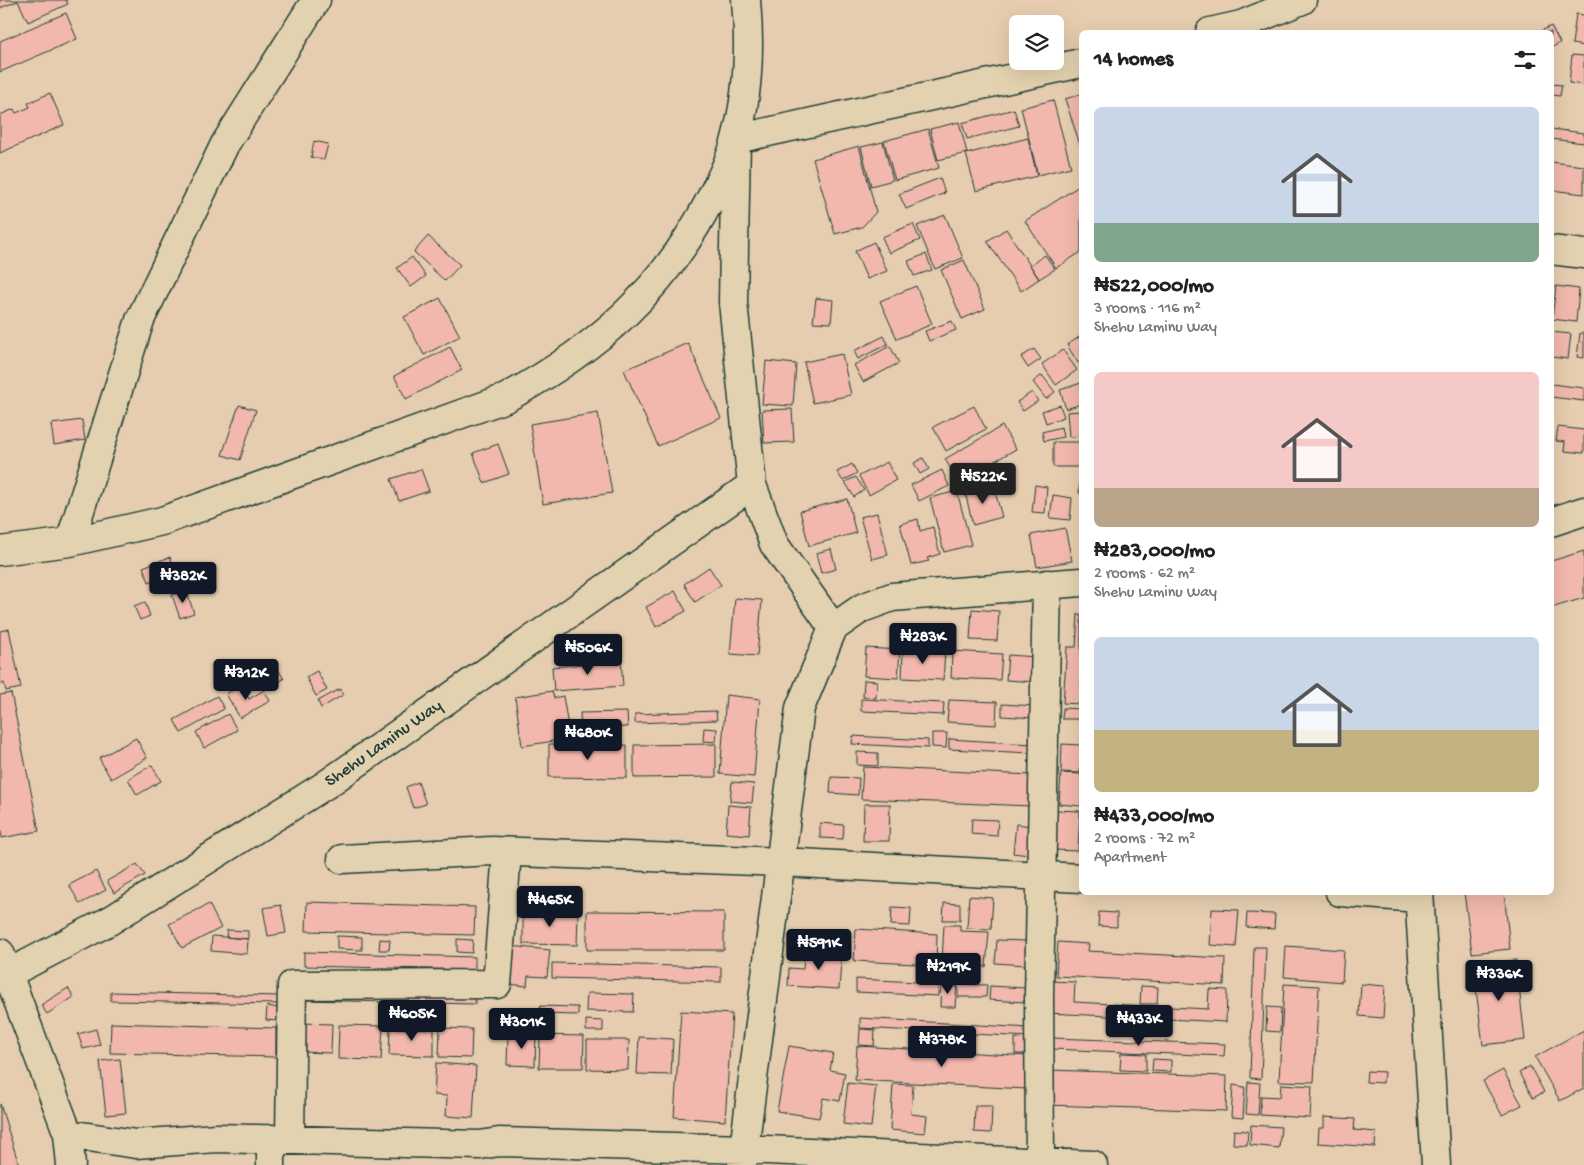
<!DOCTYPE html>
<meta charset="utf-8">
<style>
body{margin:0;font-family:"Gochi Hand",sans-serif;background:#f2f2f2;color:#222;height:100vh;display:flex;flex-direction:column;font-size:19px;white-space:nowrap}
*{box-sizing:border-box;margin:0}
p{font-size:16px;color:#767676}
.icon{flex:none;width:28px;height:28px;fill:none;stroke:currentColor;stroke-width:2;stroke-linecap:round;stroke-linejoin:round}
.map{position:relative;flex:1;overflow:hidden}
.panel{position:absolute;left:1079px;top:30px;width:475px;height:865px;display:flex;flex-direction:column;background:#fff;border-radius:8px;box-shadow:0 5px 20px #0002}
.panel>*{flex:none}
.buttons{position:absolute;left:1009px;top:15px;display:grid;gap:10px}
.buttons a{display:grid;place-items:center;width:55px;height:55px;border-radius:8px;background:#fff;box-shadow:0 5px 20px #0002;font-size:25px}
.price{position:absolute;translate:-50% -42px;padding:0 11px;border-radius:5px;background:#111827;color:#fff;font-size:16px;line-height:32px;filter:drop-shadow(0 1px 2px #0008)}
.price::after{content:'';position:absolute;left:50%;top:30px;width:15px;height:11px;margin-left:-8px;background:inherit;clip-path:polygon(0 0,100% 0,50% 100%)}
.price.active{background:#222;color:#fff}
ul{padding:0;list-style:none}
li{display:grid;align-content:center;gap:10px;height:265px;padding:0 15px}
li span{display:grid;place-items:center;height:155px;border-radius:8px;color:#555}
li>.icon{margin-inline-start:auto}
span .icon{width:90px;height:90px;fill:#fffc;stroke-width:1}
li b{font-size:21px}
h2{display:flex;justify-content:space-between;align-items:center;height:60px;padding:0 15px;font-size:21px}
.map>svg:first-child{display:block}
.building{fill:#f2b8ad;stroke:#1f3d34}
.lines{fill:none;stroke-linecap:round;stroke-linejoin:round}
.minor-casing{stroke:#1f3d34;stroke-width:31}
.minor{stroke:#e3d2af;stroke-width:28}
.labels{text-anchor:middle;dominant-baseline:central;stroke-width:5;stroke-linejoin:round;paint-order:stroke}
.street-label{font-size:18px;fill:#1f3d34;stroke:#e3d2af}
</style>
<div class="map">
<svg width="1584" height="1165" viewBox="0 0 1584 1165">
<rect width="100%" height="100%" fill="#e6cdaf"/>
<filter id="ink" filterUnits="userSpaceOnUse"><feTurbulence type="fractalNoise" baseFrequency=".02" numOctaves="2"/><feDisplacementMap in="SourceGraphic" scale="10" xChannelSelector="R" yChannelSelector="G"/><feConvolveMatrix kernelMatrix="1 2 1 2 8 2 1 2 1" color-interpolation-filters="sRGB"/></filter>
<g filter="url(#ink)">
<path class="building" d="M0 0H66L68 4 28 22 18 1 0 8Z
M66 13 77 39 0 72V41Z
M1576 14 1584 15V46L1572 44Z
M1551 26 1560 43 1551 48V32H1539Z
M1572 55 1584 56V85L1569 83Z
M1551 84 1562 85 1560 96 1551 95Z
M50 93 64 125 0 153V115L14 109 16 113 30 107 28 103Z
M1081 94V148L1065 99Z
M1053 100 1071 167 1038 175 1021 108Z
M1014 109 1019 126 967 139 962 123Z
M959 122 967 153 938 160 930 129Z
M928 129 939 168 895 180 884 141Z
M1551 129 1584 133V143L1551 139Z
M1028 138 1037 176 976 191 966 154Z
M314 141 328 144 324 160 311 157Z
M883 142 893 180 871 186 861 147Z
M859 146 876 212 862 227 835 234 813 159Z
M1551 162 1584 166V194L1551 190Z
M940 178 945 193 906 209 899 194Z
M1079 186 1081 190V252L1056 268 1025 221Z
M945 215 963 258 935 269 917 226Z
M913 224 920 240 889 253 882 237Z
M1006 229 1039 279 1021 291 987 241Z
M428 236 460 265 445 281 414 252Z
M874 242 887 271 867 279 855 251Z
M926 254 932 270 914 276 908 261Z
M1045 255 1055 269 1039 279 1030 265Z
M412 257 426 276 411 287 397 268Z
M964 260 985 309 962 319 941 270Z
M916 286 932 324 897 339 880 301Z
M1556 286 1579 289 1576 322 1552 319Z
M440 298 460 336 424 355 404 317Z
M816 298 833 300 831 323 813 322Z
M952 321 956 330 929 341 925 331Z
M1551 332 1571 334 1568 359 1551 357Z
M1580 333H1584V358L1577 357Z
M884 336 888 344 858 359 854 351Z
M1081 336V361L1078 363 1067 345Z
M688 343 721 418 658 446 624 370Z
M890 346 899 363 863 382 854 365Z
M450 347 462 370 406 399 394 376Z
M1034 349 1041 359 1028 368 1021 357Z
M1063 350 1077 370 1056 385 1042 364Z
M842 354 851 395 813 403 804 362Z
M766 361 796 364 793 406 762 404Z
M1042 375 1055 392 1046 399 1033 382Z
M1081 383V404L1066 409 1060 390Z
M1551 384 1584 388V401L1551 397Z
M1032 392 1038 401 1023 411 1017 402Z
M239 405 256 410 240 460 222 455Z
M1060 405 1064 417 1046 423 1042 411Z
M974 406 986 429 946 451 933 427Z
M792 409 794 442 764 443 762 410Z
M1081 411V436L1069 437 1067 412Z
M598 413 612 493 543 504 530 424Z
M82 420 85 440 54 445 51 424Z
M1002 426 1016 449 977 471 980 477 962 488 945 459Z
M1061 427 1063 437 1044 441 1042 432Z
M1558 427 1584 430V453L1564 451 1565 442 1556 441Z
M1053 442H1081V467H1053Z
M498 444 509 474 484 483 473 453Z
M923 458 929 469 920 474 914 463Z
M887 462 896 480 869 495 859 476Z
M852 464 857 473 843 481 837 472Z
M421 469 429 491 399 501 391 479Z
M942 470 949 486 919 501 911 485Z
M1080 471H1081V493H1079Z
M856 477 864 490 854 497 845 482Z
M993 484 1002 517 973 525 965 492Z
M1035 485 1047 487 1045 513 1032 512Z
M957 491 971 545 944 552 930 498Z
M1053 495 1072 498 1070 520 1050 518Z
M847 499 856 533 809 546 800 511Z
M877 513 888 555 872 559 860 517Z
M918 519 920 531 933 527 940 554 927 558 929 561 911 565 900 524Z
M1065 528 1072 561 1037 567 1031 535Z
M831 549 836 569 821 573 816 553Z
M1584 551V598L1551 608V561Z
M170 557 176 573 149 582 143 567Z
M709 567 721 585 695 602 684 584Z
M186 590 194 613 180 618 172 595Z
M675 591 686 611 656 627 646 607Z
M735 598 762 600 757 656 730 654Z
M145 602 150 616 140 620 134 606Z
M972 609 999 611 997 641 970 640Z
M1078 614H1081V704L1063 703 1067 647H1076Z
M9 629 21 688 6 691 4 683 0 684V631Z
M866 648 900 650 898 678 864 676Z
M903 650 945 652 943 680 902 678Z
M952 651 1002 654 1000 680 951 678Z
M1008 655 1037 657 1036 682 1006 680Z
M621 660 623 686 554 691 552 667Z
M274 663 284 679 270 686 261 670Z
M317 671 327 690 316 696 306 677Z
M864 680 877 681 876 698 863 697Z
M241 685 249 699 264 690 270 701 240 718 226 694Z
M340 689 343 695 321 708 318 701Z
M552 691 554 698 563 696 569 732 559 733 560 740 522 746 515 697Z
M11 693 39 831 2 838 0 827V695Z
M726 695 760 699 754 777 720 774Z
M217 696 224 709 181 733 174 720Z
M861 699 944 703 943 715 861 711Z
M949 700 997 702 996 725 947 722Z
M1002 704 1035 706 1034 718 1002 716Z
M1063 708 1081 709V719H1062Z
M716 711 717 720 635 723V714Z
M627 712 628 727 581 729 580 713Z
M228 714 237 730 204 748 196 732Z
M704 728 717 729 716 742 703 741Z
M932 733H947L946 748 932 747Z
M853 736 928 740V748L852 744Z
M136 738 147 758 111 779 99 758Z
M949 739 1032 744 1031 753 949 749Z
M549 744 627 745V778L549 777Z
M716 744V777L634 778V745Z
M1062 744 1081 745 1080 773 1061 772Z
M857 752 878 753V766L857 765Z
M152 765 161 781 137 795 128 779Z
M863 767 1032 775 1031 806 861 799Z
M1061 773 1081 774V806L1059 804Z
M831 777 859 778 858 795 830 793Z
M418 782 426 804 413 808 406 787Z
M732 782 754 784 752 803 730 801Z
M864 804H890L889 841H863Z
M728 805 751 807 749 835 726 833Z
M1056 810 1080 811 1078 851 1053 850Z
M972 819 998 820 997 836 971 834Z
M820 823 844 825 843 839 820 838Z
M1016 824 1032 826 1029 855 1013 853Z
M137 864 145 875 114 893 107 881Z
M96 871 106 890 80 904 69 885Z
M1464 892H1504L1510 949 1472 953Z
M969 896 993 898 991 929 967 928Z
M307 902 475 907 474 935 306 931Z
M944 903 960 904V920H943Z
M209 904 221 928 182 948 169 924Z
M281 905 286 933 268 936 263 908Z
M892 907 911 908 910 926 891 925Z
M1212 909 1239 910 1236 947 1210 945Z
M587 911 724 912V950H587Z
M523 912 578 913 577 945 523 944Z
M1099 912 1117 913V927L1098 926Z
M1247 913 1275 914 1274 929 1246 927Z
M944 925H960V931L989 932 986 967 964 966V981L941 979Z
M856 929 937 934 936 965 854 961Z
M227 930 248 931V939L226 937Z
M212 936 248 939 247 954 211 951Z
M337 936 362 937V950L337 949Z
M380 939 390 940 389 950H379Z
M457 939 473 940 472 953 457 952Z
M997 940 1027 941 1026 965 995 963Z
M1058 942 1089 944 1088 951 1225 958 1224 985 1056 976Z
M510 946 550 950 547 977 528 976 527 986 508 984Z
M1286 946 1344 950 1342 982 1284 977Z
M823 947 842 948 839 989 788 986 789 968 803 969 804 955 823 956Z
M1254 947H1266L1261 1079 1250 1078Z
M304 952 475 957V970L304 966Z
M1516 960 1525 1040 1483 1045 1473 965Z
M552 963 721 967V982L552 978Z
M856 979 938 983V996L856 992Z
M1049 981 1075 982 1074 1002 1208 1009 1209 989 1227 990 1226 1022 1048 1013Z
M941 983H957L955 1007H940Z
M958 984 987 985 986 997H958Z
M1284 984 1319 986 1314 1082 1279 1081Z
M1361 984 1385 986 1383 1018 1359 1016Z
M990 986 1025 988V1002L989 1000Z
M1141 986 1158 987 1157 1004H1140Z
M68 988 74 997 47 1014 41 1005Z
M304 990 475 993V1004L304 1000Z
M111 992 279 996V1004L111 1001Z
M587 993 634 994 633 1012 586 1011Z
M267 1006 278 1008 277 1021 266 1020Z
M540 1006 578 1007V1015L540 1014Z
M1267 1007 1281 1008 1280 1032 1266 1031Z
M681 1011 732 1014 725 1121 674 1117Z
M860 1018 1030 1028 1029 1037 860 1028Z
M586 1020 603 1021V1031H586Z
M111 1023 276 1028V1057L110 1053Z
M302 1023 332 1024 331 1053 301 1052Z
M339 1025 383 1026 381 1060 338 1059Z
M390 1028 434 1029V1056L389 1055Z
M440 1028 472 1029 471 1058 439 1057Z
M96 1029 100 1045 83 1049 78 1034Z
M860 1029 875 1030 874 1046 859 1045Z
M1584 1030V1088L1560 1101 1535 1057Z
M508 1034 536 1035 535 1066 507 1065Z
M926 1034 945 1035 944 1050 925 1049Z
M540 1035 584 1036 583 1068H539Z
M639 1037 673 1039 671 1075 637 1074Z
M1015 1038 1029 1039 1028 1054H1015Z
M1052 1038 1225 1044 1224 1056 1051 1049Z
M587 1040H629L628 1070 587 1069Z
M789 1046 833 1053 830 1070 845 1073 840 1101 823 1098 819 1118 777 1111Z
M857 1046 1029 1056 1027 1089 855 1080Z
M1121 1053 1146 1054V1071L1120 1070Z
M120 1059 126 1113 106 1115 100 1061Z
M1153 1059 1171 1060V1072L1152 1071Z
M436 1063 476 1066 473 1118 446 1116 447 1096 434 1095Z
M1530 1066 1544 1092 1533 1098 1519 1073Z
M1049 1070 1227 1076 1226 1111 1047 1105Z
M1503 1070 1522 1105 1502 1115 1483 1081Z
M1367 1071 1384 1072 1383 1083 1366 1082Z
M1248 1082 1260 1083 1258 1115 1246 1114Z
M848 1083 876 1086 871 1127 843 1124Z
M893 1084 913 1085 911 1114 927 1116 925 1133 890 1130Z
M1281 1084 1312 1086 1310 1118 1260 1115 1261 1096 1280 1097Z
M1233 1085 1245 1087 1243 1118 1231 1117Z
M0 1104 19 1165H0Z
M975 1106H992L991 1133 974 1132Z
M1324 1117 1355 1119 1354 1130 1376 1132 1375 1147 1318 1143 1319 1128H1324Z
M1251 1125 1281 1127 1279 1148 1250 1145Z
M1234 1130 1248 1131 1247 1145 1233 1144Z"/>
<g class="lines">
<defs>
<path id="minor" d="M1210 32 1241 25 1302 0
M1551 250 1584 254
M1551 522 1584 511
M70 542 140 320 225 144 316 0
M0 551 70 542 162 521 506 398C596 349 664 291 711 198 720 180 731 160 736 139 748 96 750 45 746 0
M833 628 774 544 752 485 733 302 736 139 1081 63
M342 859 492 851 781 862 1081 878
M1340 892 1419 898
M1419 892 1436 1165
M0 953 68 1134 71 1165
M0 978 111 920 327 784 752 485
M68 1134 136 1144 216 1138 480 1145 499 1142 744 1149 1093 1165
M271 1139V1165
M290 1139 292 985 497 984 507 852
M1040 1164 1039 994 1047 584
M742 1165 800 708 833 628 862 608 892 597 1081 582"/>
</defs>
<use href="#minor" class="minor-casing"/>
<use href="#minor" class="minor"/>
</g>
</g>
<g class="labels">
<g class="street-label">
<text transform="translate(384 744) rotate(-35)">Shehu Laminu Way</text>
</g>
</g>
</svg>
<div class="buttons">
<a><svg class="icon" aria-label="layers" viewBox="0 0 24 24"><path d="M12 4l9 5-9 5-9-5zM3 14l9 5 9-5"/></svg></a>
</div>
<b class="price active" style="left:983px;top:505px">₦522K</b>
<b class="price" style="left:183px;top:604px">₦382K</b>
<b class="price" style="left:923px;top:665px">₦283K</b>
<b class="price" style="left:588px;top:676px">₦506K</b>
<b class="price" style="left:246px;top:701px">₦312K</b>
<b class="price" style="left:588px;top:761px">₦680K</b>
<b class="price" style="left:550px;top:928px">₦465K</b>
<b class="price" style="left:819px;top:971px">₦591K</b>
<b class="price" style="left:948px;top:995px">₦219K</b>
<b class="price" style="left:1499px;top:1002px">₦336K</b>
<b class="price" style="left:412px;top:1042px">₦605K</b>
<b class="price" style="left:1139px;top:1047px">₦433K</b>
<b class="price" style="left:522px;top:1050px">₦301K</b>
<b class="price" style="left:942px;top:1068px">₦378K</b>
<section class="panel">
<h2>14 homes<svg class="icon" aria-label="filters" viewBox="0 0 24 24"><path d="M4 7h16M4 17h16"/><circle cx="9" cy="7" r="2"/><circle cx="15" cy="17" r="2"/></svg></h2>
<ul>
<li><span style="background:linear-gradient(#c9d6e8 75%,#7fa58c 0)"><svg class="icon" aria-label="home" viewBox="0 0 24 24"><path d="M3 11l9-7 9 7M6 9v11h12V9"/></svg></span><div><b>₦522,000/mo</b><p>3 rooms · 116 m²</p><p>Shehu Laminu Way</p></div></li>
<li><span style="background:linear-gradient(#f6c9c9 75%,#b9a48a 0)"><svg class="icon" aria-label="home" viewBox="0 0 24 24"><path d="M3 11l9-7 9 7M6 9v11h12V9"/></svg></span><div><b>₦283,000/mo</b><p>2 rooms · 62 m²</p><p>Shehu Laminu Way</p></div></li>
<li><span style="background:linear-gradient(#c9d6e8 60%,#c2b280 0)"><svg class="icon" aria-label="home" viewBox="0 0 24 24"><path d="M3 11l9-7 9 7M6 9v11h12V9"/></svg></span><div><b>₦433,000/mo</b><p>2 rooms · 72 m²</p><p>Apartment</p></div></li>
</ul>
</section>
</div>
